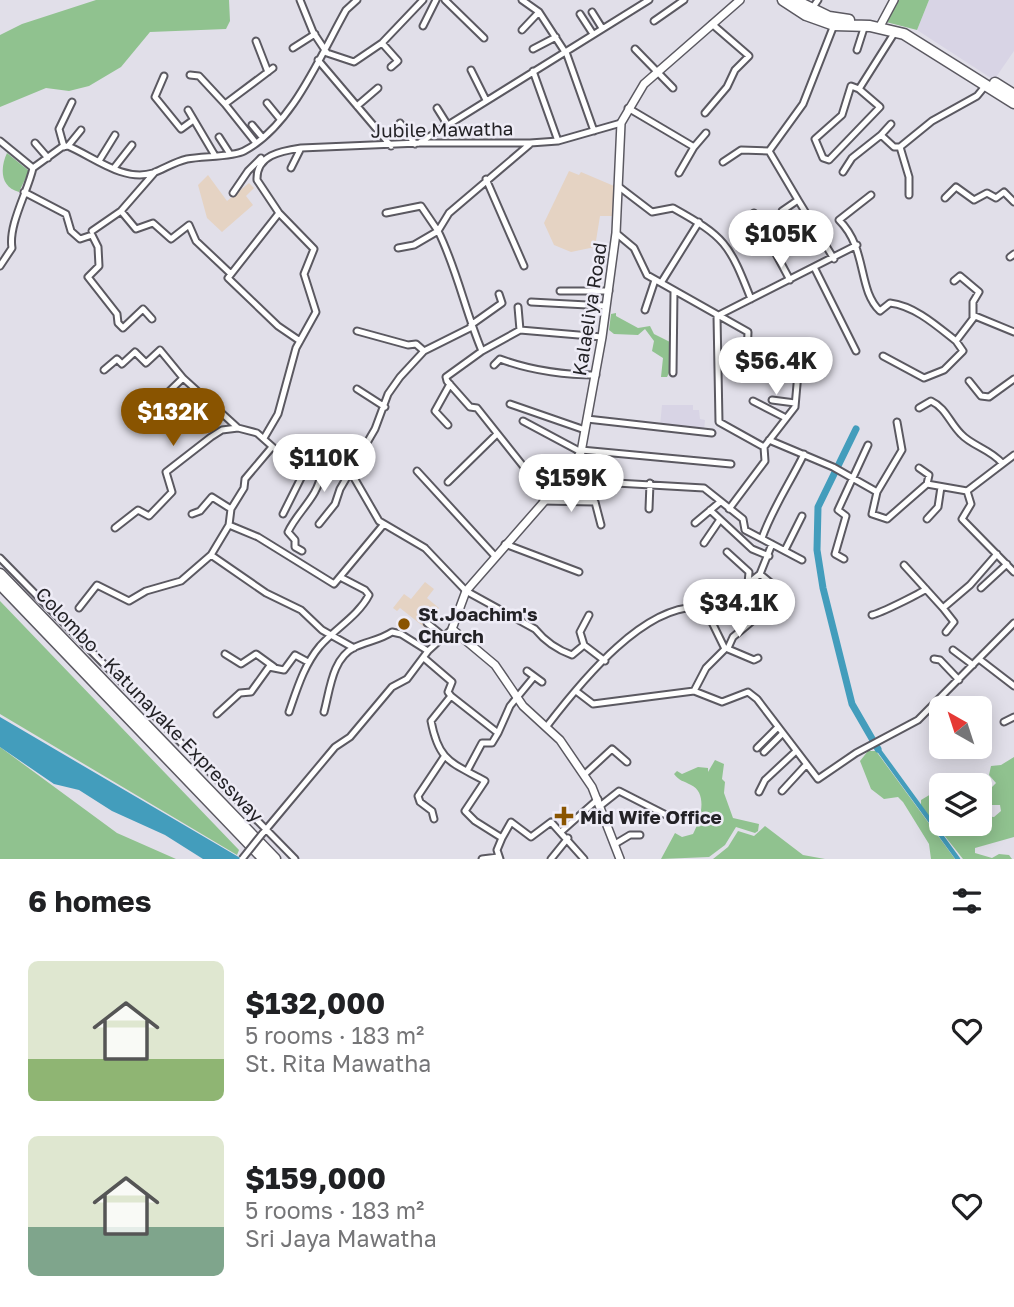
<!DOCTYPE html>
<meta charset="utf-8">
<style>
body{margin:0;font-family:"Golos Text",sans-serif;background:#f2f2f2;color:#202124;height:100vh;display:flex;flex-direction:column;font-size:26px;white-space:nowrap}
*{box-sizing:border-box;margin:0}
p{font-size:23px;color:#757577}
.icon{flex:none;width:38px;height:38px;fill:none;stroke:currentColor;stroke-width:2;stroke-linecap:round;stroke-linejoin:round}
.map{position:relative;height:859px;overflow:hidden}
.sheet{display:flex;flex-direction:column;background:#fff;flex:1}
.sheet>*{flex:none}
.needle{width:46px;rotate:321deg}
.tools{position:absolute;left:929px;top:696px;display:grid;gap:14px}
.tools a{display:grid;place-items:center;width:63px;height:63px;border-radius:10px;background:#fff;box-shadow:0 4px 18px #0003;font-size:35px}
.price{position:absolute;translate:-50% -60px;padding:0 16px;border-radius:24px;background:#fff;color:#222;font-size:23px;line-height:46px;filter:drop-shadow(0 2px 4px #0008)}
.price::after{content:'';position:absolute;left:50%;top:42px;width:21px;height:16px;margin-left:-10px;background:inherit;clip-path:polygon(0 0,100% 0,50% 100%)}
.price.on{background:#895400;color:#fff}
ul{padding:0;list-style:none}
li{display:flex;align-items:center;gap:21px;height:175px;padding:0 28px}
li span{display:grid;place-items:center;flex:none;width:196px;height:140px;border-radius:10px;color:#555}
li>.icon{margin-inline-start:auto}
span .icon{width:84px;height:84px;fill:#fffc;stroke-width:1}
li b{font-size:30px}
h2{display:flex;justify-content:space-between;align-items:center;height:84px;padding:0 28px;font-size:30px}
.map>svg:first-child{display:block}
.built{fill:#d8d4e5}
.education{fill:#e5d3c3}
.green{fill:#90c28f}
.water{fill:#439dbc}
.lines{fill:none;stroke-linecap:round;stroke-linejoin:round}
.canal{stroke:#439dbc;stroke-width:4.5}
.river{stroke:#439dbc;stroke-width:7}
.street-casing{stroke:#5b5961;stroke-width:9}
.secondary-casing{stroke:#5b5961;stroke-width:10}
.highway-casing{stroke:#5b5961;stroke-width:13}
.street{stroke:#fff;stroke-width:5}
.secondary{stroke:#fff;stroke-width:7}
.highway{stroke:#fff;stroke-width:10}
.street-bridge-casing{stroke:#5b5961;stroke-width:9;stroke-linecap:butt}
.street-bridge{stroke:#fff;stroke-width:5}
.poi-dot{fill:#895400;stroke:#eeecf6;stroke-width:2.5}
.labels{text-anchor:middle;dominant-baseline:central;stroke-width:5;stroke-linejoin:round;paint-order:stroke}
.street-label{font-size:19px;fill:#232226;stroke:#eeecf6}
.poi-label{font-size:19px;font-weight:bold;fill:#232226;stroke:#eeecf6;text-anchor:start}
</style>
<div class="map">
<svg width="1014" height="859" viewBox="0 0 1014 859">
<rect width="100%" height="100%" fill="#e1dfe9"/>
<path class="built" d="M929 0H1014V51L994 80 917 30Z
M662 405H693V410H699L700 419 705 420 704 430 660 426Z"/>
<path class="education" d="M569 171 579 175 581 172 614 186 613 216H600L595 247 571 252 554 245 544 223Z
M208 175 227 201 249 183 254 188 246 196 253 205 222 232 207 218 198 185Z
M425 582 434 589 427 598 439 608 428 622 442 633 438 638 400 608 397 611 393 608 404 594 411 599Z"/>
<path class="green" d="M96 0H229L230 21 226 29 150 32 121 67 89 86 69 91 46 88 0 107V35L22 24Z
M897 0H929L917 30 886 22Z
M7 153 29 171 19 192C0 187 0 168 7 153Z
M616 313V316L638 328 650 326 654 334 670 342 671 369 667 377H661L663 358 652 351 654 341 645 329 638 335 614 334 609 330 611 314Z
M0 601 239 850 237 855 0 714Z
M0 747 117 833 176 859H0Z
M868 751H876L955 859H931L929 844 903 802 898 797 884 799 871 789 860 761Z
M1014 757V837L975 848V853L992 858 999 854 1009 855 1012 859H963L921 806V800L941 788 942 824H980V801L987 802 984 816 994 817 1001 811 1000 805H991L990 789 996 783 989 775 991 766 1001 765Z
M715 760 724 764 722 779 725 782 724 793 733 818 759 824 758 831 755 833 736 827 725 845 709 857 661 859 675 833 682 837 693 834C701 819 708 793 691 785 684 781 679 781 674 774L677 771 682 774 698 767 708 768V772Z
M765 826 803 855 825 859H713L728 847 738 831 754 836Z"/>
<path class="water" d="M0 717 242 859H203L165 835 112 811 79 790 54 784 0 747Z"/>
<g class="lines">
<path class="canal" d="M878 749 958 859"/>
<path class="river" d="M856 429 818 507 817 550 823 588 852 704 878 749"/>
<defs>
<path id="street" d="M300 0 313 32 327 53 354 62 382 43 423 0
M445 0 484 38
M522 0 539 12 565 52
M811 10 818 0
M592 12 602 28
M580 14 593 34
M654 21 684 0
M423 26 436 0
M522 30 539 12
M256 41 268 72
M382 43 398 61 391 67
M293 48 315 34
M533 49 556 37
M635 49 673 88
M857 50 865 25
M566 52 594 131
M318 60 391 146
M471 70 486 100
M533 71 558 141
M190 75 199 76 225 104
M164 76 155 97 181 129 192 121
M859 89 851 86 842 115 815 139 823 158 829 160 880 107 859 89 895 32
M267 103 280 119
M357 106 378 88
M437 108 447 124
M628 108 694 147 679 173
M188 110 214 154
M705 113 727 87 735 70 749 56 712 24
M400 123 415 144
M252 125 262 137
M881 135 891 124
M219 137 230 154
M0 141 33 168
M35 143 48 158
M256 143 225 104 273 68
M419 143 649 0
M530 144 449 213 438 231C457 269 465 311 482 351L446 377 447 381 470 407 477 408 547 496
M68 146 81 130
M64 147 59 129 72 102
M694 147 706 133
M900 147 909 177V195
M99 161 115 135
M723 162 741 150 769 151
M33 168 62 147 68 146C94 157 123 182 153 173 164 169 174 162 187 159 202 156 233 157 244 151 292 126 320 56 346 10L357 0
M114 168 132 145
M291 168 301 148
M843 172 852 158 881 135 894 147H900L932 121 977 96 986 85
M486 179 524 266
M618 186 652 212 673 208C725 237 729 243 751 299
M24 192 66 214 71 231 80 239 92 235 98 247 99 266 88 277 117 314 118 323 123 328 143 309 152 319
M233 193 248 171 261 158
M871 195 839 220C868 249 857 289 880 311L890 303C915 306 937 326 956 341L975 316 1014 332
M945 198 956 187 974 200 987 193 996 198 1004 192 1014 202
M798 200 834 259
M121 211 136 229 153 223 171 239 189 225 196 241 231 274
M782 211 798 200 769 151 803 104 834 25
M279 213 228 278 278 326 300 341
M386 213 421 206 438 231 414 245 398 248
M754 213 790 280
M92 231 121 211 155 172
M616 233 634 248 647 275 748 332 747 356 798 373 795 407 764 447 765 461 729 509
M1010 257 1014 254
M0 266 12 248C8 225 28 191 33 168
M815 269 856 351
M954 281 960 276 979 292 973 302V317
M661 283 699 222
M560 291H609
M531 302 606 306
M518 307 520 330
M645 310 655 280
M717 316 719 422 764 447
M717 316 857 245
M471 325 502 303 499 294
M357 331 408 345 416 344 424 351
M482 351 520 330 602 337
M883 356 924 378 944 370 963 351 956 341
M494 365 500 359C530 370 562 375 596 375
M104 370 117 359 122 364 135 352 146 363 160 350 183 378 238 428
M673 373 674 291
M798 373 814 377
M969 381 981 396 989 397 1014 379
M357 389 385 407
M772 400 795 403
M753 401 786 418
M510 404 585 430
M919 408 931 401C946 408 949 422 961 434 972 446 990 449 1002 463
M159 417 152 408 183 378
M587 419 712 433
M523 421 581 452
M448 425 435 411 450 384
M264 438 278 414 296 348 316 312 304 274 314 249 279 213 257 180C256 155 281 151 301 148L419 143H530L558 141 621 123
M769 440 833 467 877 492 872 514 887 519 927 484 967 491 1014 455
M581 450 731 464
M919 468 929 475 927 484
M417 471 494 555
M563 480 704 488 743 519 745 530 802 560
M448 482 497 434
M967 491 971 504 962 519 1014 572
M877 492 902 450 897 422
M543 501 595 502 601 525
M649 509 650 483
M710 510 752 549 769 556
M192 514 200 511 212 497 231 509
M283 514 306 468
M927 519 938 507 941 487
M695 523 720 502
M319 524 335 504 340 489 375 429 388 394 400 377 424 351 472 327
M229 525 258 537 334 584 384 524
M115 528 138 510 149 516 172 492 166 472 211 437 222 430 238 428 257 433 275 449 318 473 353 476 379 521 425 548 466 591 535 629C544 640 558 650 572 655L584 645 605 661
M762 538C773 507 790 483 804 454
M704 543 719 521
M505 544 579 572
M785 550 802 516
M302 551 295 547V540L288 532C297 512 319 496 321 473
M727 552 749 572 748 584
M211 555 266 593 301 610 322 630 354 648
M0 558 295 859
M844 559 835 554 846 516 838 510 868 445
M904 565 943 608 970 585 997 554
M760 574 789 598 786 604
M981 588 1007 564
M79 608 97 585 129 601 146 591 181 581 211 555 229 525 231 509 244 488 245 479 272 447
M943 608 954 622 946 632
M708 615 760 574 772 544
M872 615C881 613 921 593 926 589
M427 623 443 636
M584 645 580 632 589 615
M728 648 733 637 757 617
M728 649 754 660 758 658
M953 650 973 665
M225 654 241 664 256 654 274 667
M424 658 452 682 448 692 451 696 498 733 510 706 533 678
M934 659 940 660 959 680
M979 659 1014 686
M527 671 542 682
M576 691 593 704 694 691 722 702 748 692 757 699 818 779 856 753 918 720 1014 623
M694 691 706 668 725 649
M451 696 431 721C439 762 451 762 485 781L465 811 475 821 502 838 511 822 531 837 551 822 584 859
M289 712C297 689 304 665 320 646 336 628 358 616 369 595L365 590 342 578
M324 712C330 690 332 658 355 647 368 641 380 640 392 632L401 634 428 651
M217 714 240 693 251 692 269 667 284 670 295 655 308 662
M1004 722 1014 717
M547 726C580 683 647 599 705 608L725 649
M757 748 777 728
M764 752 782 734
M467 771 482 743H492L498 733
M585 774 612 749 627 762
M782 791 805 766
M759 792 765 780 795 752
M600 806 619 791 668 816
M434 819 432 811 420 802 418 796 444 757
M562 831 598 799
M263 833 335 747 350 737 392 687 407 679 428 651 452 629
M615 844 630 835H640
M482 859 498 857
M500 859 497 850 502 838
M551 859 568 838"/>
<path id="secondary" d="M879 28 894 0
M620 859 592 787 560 740 523 706 495 665 452 629 466 591 563 480 581 452 602 337 616 233 621 123 644 84 740 0"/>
<path id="highway" d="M783 0 806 15 834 25 870 26 904 34 1014 103
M794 0 829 17 849 20
M995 83 1014 95
M0 574 275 859
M0 584 264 859"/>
</defs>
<use href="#street" class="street-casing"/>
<use href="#secondary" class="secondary-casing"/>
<use href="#highway" class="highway-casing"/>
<use href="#street" class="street"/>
<use href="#secondary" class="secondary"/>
<use href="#highway" class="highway"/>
<defs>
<path id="street-bridge" d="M242 859 262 834"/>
</defs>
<use href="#street-bridge" class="street-bridge-casing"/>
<use href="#street-bridge" class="street-bridge"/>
</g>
<g class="poi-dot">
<circle cx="404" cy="624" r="7"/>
<path d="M560.5 805.5h7v7h7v7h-7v7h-7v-7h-7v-7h7z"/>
</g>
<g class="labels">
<g class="street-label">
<text transform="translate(442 129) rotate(-1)">Jubile Mawatha</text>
<text transform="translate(589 309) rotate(-81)">Kalaeliya Road</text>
<text transform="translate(150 704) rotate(46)">Colombo - Katunayake Expressway</text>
</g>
<g class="poi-label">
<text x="418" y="613">St.Joachim's<tspan x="418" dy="22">Church</tspan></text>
<text x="580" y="816">Mid Wife Office</text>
</g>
</g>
</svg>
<div class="tools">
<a><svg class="needle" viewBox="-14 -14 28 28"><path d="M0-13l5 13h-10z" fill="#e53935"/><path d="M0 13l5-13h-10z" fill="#757577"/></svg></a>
<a><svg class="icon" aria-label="layers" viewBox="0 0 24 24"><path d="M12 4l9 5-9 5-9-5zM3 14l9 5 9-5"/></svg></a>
</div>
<b class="price" style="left:781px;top:270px">$105K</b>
<b class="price" style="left:776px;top:397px">$56.4K</b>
<b class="price on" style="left:173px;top:448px">$132K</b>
<b class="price" style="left:324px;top:494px">$110K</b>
<b class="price" style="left:571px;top:514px">$159K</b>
<b class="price" style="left:739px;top:639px">$34.1K</b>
</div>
<section class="sheet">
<h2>6 homes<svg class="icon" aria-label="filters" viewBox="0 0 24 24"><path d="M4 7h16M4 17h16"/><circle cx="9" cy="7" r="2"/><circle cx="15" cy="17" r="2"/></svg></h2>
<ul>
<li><span style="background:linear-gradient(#dfe7d0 70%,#8fb573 0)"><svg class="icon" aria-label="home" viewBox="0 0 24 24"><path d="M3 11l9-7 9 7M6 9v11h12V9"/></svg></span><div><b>$132,000</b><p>5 rooms · 183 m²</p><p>St. Rita Mawatha</p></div><svg class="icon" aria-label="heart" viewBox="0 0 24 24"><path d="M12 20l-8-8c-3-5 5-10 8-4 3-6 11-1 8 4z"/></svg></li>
<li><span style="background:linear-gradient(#dfe7d0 65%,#7fa58c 0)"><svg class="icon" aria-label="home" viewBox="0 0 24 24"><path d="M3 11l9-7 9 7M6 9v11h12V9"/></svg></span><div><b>$159,000</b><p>5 rooms · 183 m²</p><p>Sri Jaya Mawatha</p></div><svg class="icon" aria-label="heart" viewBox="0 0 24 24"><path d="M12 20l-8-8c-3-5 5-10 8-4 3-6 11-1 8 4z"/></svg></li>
</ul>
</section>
